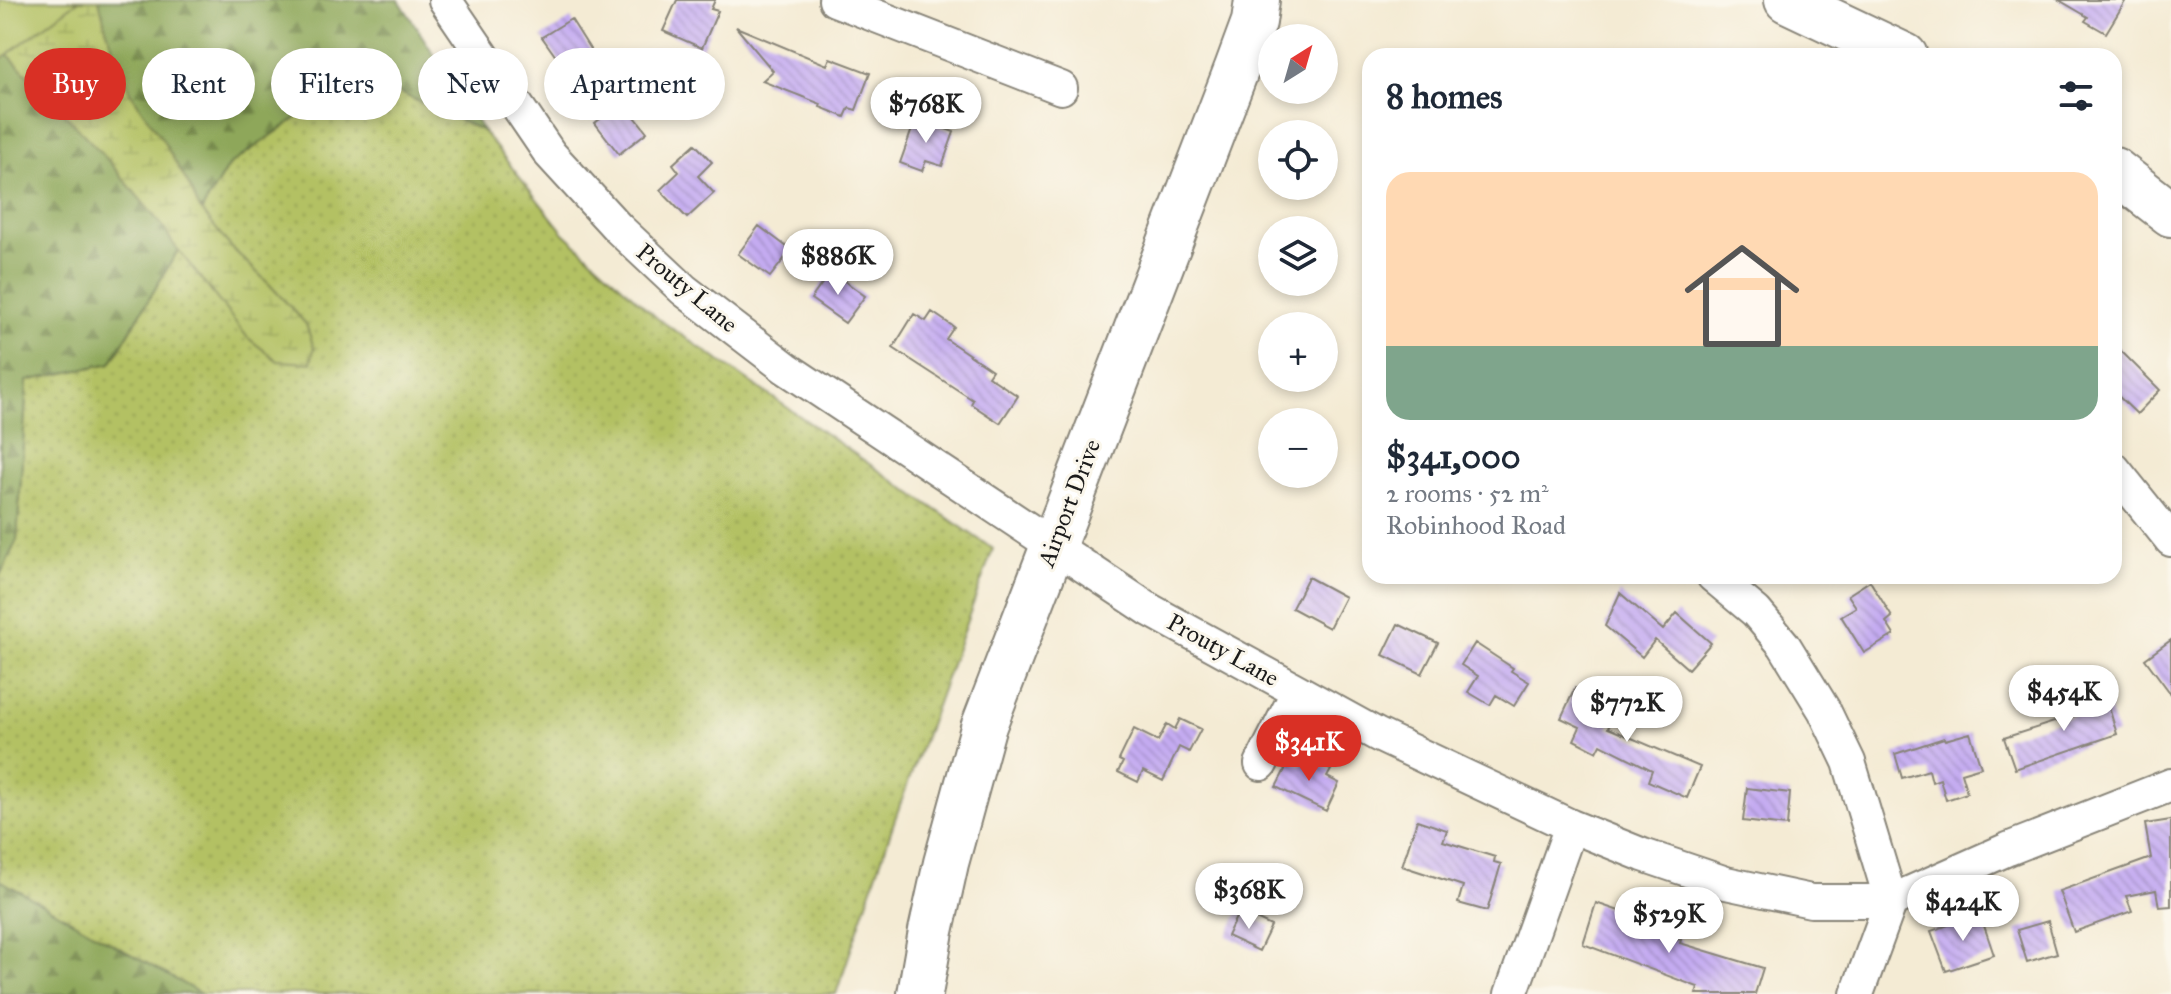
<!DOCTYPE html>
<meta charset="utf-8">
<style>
body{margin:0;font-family:"IM FELL Great Primer",serif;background:#f6f6f7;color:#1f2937;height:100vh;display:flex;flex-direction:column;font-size:30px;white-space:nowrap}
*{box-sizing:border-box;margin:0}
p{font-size:26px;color:#747a83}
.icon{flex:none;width:44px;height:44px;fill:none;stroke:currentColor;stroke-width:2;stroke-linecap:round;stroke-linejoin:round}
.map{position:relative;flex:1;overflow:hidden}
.drawer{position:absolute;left:1362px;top:48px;width:760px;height:536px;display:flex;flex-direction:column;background:#fff;border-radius:24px;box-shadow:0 4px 12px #0003}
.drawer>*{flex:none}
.hud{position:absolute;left:24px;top:48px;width:760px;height:72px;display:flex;gap:16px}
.needle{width:52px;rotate:37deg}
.tools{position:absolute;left:1258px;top:24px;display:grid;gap:16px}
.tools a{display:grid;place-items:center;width:80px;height:80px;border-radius:50%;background:#fff;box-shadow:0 4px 12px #0003;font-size:40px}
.price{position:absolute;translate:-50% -68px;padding:0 18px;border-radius:28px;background:#fff;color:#222;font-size:26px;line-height:52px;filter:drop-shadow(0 2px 4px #0008)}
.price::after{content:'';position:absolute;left:50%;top:48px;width:24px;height:18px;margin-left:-12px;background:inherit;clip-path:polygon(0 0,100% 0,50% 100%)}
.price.active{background:#d93025;color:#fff}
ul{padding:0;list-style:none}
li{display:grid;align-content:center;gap:16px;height:424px;padding:0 24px}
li+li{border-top:2px solid #e0e1e3}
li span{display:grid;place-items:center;height:248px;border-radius:24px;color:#555}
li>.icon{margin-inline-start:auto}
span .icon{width:144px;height:144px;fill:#fffc;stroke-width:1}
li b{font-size:34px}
h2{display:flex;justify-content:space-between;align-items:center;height:96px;padding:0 24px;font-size:34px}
.chip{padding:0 28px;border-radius:36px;background:#fff;box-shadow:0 4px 12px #0003;font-size:28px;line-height:72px}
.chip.active{background:#d93025;color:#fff}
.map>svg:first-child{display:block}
.grass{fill:url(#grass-dots);stroke:#686e40;stroke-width:2}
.forest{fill:url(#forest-firs);stroke:#55623b;stroke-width:2}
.wetland{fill:url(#wetland-marsh);stroke:#686e40;stroke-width:2}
.green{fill:#b3c164;stroke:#686e40;stroke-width:2}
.building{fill:url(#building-back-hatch)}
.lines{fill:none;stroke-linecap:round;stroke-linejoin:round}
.street-casing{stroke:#888478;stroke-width:36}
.secondary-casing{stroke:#888478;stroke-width:48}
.primary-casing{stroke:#888478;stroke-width:48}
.street{stroke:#fff;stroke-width:32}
.secondary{stroke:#fff;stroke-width:44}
.primary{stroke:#fff;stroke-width:44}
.labels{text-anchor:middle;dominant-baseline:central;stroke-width:6;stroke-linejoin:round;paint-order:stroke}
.street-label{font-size:24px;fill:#1c1c1c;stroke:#fbf7ec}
</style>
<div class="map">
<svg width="2171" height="994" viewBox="0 0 2171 994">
<defs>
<pattern id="grass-dots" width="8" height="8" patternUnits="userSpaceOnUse" patternTransform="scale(2)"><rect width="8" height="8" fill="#b3c164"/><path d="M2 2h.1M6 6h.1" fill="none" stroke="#99a556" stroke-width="1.8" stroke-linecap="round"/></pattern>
<pattern id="forest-firs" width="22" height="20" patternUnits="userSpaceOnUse" patternTransform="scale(2)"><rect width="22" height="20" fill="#8ea75a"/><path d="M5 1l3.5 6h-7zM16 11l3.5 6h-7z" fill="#73874a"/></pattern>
<pattern id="wetland-marsh" width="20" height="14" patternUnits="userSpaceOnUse" patternTransform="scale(2)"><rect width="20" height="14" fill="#b3c164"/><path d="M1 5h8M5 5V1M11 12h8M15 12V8" fill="none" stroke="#99a556"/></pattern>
<pattern id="building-back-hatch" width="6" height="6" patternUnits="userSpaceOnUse" patternTransform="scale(2)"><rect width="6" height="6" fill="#c4abf1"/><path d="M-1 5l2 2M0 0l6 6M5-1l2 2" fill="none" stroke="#a893ce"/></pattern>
</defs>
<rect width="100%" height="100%" fill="#fbf7ec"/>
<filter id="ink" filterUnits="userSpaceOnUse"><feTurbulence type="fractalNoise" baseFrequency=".0125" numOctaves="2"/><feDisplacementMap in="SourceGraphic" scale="16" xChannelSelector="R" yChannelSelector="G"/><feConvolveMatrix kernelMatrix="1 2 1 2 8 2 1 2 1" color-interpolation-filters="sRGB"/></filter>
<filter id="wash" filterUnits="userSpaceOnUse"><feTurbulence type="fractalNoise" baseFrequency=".006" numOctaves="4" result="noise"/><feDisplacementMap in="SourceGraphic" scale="32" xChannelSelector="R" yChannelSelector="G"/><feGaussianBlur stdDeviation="1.8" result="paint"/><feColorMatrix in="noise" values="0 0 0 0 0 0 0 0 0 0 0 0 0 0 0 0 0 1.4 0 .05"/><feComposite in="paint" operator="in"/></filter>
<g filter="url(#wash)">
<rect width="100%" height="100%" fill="#f4ebd4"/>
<path class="grass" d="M359 74 483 131 564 233 657 318 993 549 895 819 836 994H201L0 880V575L17 540 27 381 111 363 228 166Z"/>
<path class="forest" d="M0 0H399L483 131 359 74 228 166 111 363 27 381 17 540 0 575Z
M0 880 201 994H0Z"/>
<path class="wetland" d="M0 0H99L106 28 130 92 162 139 192 191 198 206 230 246 270 285 306 324 314 348 311 363 278 361 248 338 172 242 164 228 107 159 0 46Z"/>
<path class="green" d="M0 0H79L0 60Z"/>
<g id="blocks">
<path class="building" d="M677 0H715L711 9 718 11 702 48 663 31Z
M2059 0H2126L2106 33 2085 21 2088 17Z
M571 19 593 54 566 71 542 37Z
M736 27 827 65 830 58 870 73 856 110 849 108 845 117 820 107 821 104 762 81 773 71Z
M617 94 647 132 619 154 595 123 606 114 600 107Z
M916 118 954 132 942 166 926 161 922 171 900 163Z
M695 144 712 162 698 176 714 193 687 218 660 190 679 172 673 164Z
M759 226 791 250 770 277 738 254Z
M831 271 865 296 845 323 811 299Z
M932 312 954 327 946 339 992 370 988 376 1018 396 1000 423 971 404 973 400 893 348 914 314 926 321Z
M2114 344 2160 390 2137 414 2114 392Z
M1308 577 1345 597 1329 628 1292 608Z
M1870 581 1892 617 1886 622 1894 635 1864 653 1841 616 1856 607 1848 595Z
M1620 593 1663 630 1677 613 1711 643 1688 669 1655 640 1642 657 1605 626Z
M1398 624 1438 643 1422 674 1383 655Z
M2171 640V694L2145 659Z
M1475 643 1513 668 1511 671 1529 682 1514 706 1496 695 1490 705 1468 692 1478 676 1461 665Z
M1575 688 1607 704 1604 708 1615 713 1608 728 1700 767 1687 798 1648 781 1652 770 1601 744 1597 752 1574 740 1580 727 1561 718Z
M2100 691 2103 702 2107 701 2117 734 2015 769 2004 738 2076 715 2072 700Z
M1180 719 1201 729 1189 752 1179 747 1163 781 1143 771 1138 782 1118 772 1123 762 1119 760 1134 729 1158 741 1167 724 1175 729Z
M1970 733 1981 767 1961 773 1967 793 1946 800 1940 779 1932 782 1929 770 1902 778 1895 754 1944 738 1945 740Z
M1305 758 1331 770 1327 777 1339 783 1326 811 1276 787 1290 760 1301 765Z
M1747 788 1790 793 1787 826 1743 821Z
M1417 820 1447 830 1443 841 1495 857 1494 862 1501 864 1487 911 1458 903 1463 886 1402 866Z
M2171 820V906L2159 907 2156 890 2126 896 2132 911 2074 932 2059 891 2151 858 2145 824Z
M1596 903 1628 914 1625 921 1681 940 1680 943 1763 968 1755 994H1696L1698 987 1583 944Z
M1239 911 1271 926 1259 951 1227 936Z
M1980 914 1994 955 1946 971 1931 931Z
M2048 921 2057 953 2027 962 2017 930Z"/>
</g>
</g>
<g filter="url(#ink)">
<use href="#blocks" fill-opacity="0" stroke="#888478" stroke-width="2"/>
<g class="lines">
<defs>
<path id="street" d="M445 0 550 154 618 228 684 290 786 368 1150 610 1378 735 1571 826 1643 855 1726 883 1811 901H1891L2008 849 2171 785
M835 0 1061 88
M2114 469 2171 540
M1713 576 1756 612 1784 645 1824 710 1849 762 1891 901 1857 994
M1261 764 1298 691
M1511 994 1571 826"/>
<path id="secondary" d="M920 994 931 931 946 863 983 728 1237 68 1254 22 1257 0"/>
<path id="primary" d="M1787 0 1905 56
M2114 170 2171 214"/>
</defs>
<use href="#street" class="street-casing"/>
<use href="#secondary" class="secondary-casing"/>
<use href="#primary" class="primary-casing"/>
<use href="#street" class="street"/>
<use href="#secondary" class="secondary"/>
<use href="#primary" class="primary"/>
</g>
</g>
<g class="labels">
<g class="street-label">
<text transform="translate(687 288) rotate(40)">Prouty Lane</text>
<text transform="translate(1069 503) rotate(-69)">Airport Drive</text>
<text transform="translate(1223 650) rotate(29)">Prouty Lane</text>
</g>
</g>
</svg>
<div class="tools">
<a><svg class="needle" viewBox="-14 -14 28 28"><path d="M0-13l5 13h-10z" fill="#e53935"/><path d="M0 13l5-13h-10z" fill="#747a83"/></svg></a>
<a><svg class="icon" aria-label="locate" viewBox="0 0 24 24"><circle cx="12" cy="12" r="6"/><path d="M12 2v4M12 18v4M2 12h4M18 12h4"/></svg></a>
<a><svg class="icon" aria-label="layers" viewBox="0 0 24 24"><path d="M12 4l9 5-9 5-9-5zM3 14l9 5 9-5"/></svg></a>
<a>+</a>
<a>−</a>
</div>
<b class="price" style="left:926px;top:145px">$768K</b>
<b class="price" style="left:838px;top:297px">$886K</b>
<b class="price" style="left:2064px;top:733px">$454K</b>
<b class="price" style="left:1627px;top:744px">$772K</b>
<b class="price active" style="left:1309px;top:783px">$341K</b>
<b class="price" style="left:1249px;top:931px">$368K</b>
<b class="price" style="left:1963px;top:943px">$424K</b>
<b class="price" style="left:1669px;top:955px">$529K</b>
<div class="hud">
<a class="chip active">Buy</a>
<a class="chip">Rent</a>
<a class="chip">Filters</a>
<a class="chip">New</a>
<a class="chip">Apartment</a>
</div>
<section class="drawer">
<h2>8 homes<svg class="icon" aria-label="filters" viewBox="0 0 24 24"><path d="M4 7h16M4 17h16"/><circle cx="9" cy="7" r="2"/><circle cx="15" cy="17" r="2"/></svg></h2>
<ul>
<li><span style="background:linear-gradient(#ffd9b3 70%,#7fa58c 0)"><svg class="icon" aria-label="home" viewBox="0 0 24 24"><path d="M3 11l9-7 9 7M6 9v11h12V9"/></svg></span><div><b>$341,000</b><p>2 rooms · 52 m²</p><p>Robinhood Road</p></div></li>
</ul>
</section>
</div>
